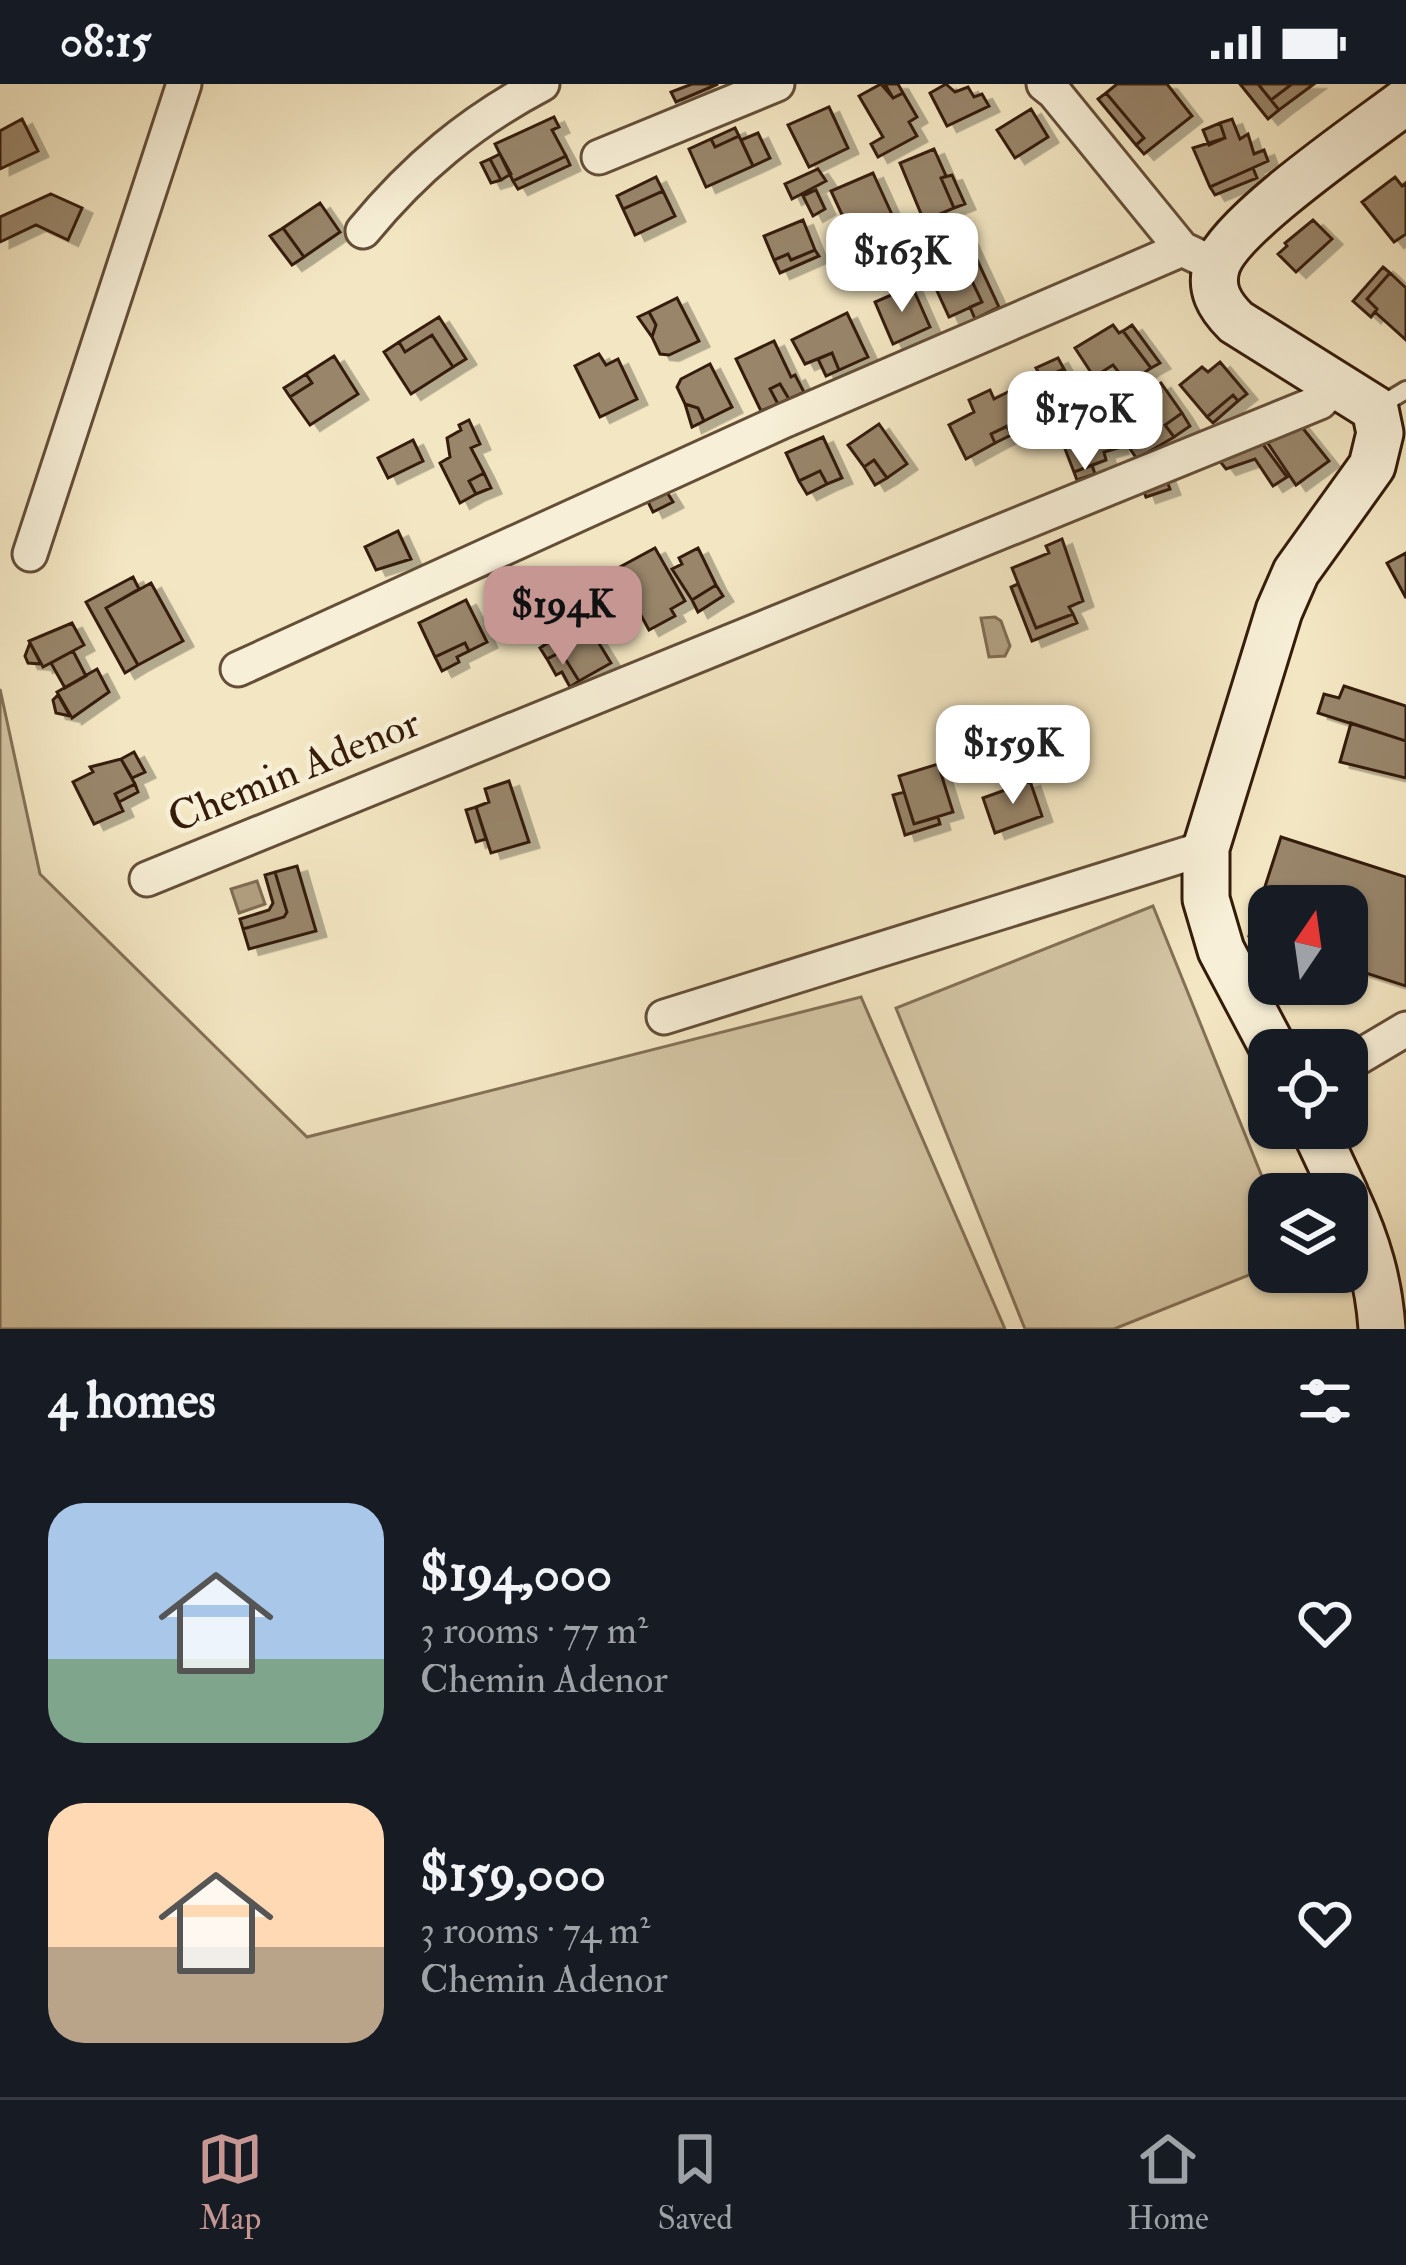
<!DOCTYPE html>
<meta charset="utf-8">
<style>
body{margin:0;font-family:"IM FELL Double Pica",serif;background:#20242c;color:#f1f3f6;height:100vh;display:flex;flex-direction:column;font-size:45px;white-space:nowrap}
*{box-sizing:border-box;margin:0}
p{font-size:39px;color:#9ea1a6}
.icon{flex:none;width:66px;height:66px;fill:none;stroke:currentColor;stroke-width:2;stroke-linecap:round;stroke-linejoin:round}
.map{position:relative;height:1245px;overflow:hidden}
.side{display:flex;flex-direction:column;background:#171b24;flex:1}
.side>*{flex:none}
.needle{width:78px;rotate:13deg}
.buttons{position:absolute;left:1248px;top:801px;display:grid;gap:24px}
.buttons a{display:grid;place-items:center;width:120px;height:120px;border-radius:24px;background:#171b24;box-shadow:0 3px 9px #0004;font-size:60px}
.price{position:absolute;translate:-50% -102px;padding:0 27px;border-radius:24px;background:#fff;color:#222;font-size:39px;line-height:78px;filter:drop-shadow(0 3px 6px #0008)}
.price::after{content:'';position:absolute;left:50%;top:72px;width:36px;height:27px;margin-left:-18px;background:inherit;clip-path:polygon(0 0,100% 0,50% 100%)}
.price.current{background:#c59692;color:#111}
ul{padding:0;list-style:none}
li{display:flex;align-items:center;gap:36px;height:300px;padding:0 48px}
li span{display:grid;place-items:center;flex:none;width:336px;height:240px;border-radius:36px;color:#555}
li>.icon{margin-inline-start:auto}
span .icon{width:144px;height:144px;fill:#fffc;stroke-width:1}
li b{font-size:51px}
h2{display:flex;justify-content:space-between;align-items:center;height:144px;padding:0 48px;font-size:51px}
.status{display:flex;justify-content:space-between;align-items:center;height:84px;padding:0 60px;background:#171b24;direction:ltr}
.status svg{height:33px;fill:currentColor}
.menu{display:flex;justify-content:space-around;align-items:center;height:168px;border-top:3px solid #363941;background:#171b24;font-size:33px;color:#9ea1a6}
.menu a{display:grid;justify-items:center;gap:6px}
.menu .current{color:#c59692}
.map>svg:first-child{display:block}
.green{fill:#d3c4a3;stroke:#847056;stroke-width:3}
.water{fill:#b2a183;stroke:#806c53;stroke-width:3}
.building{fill:#98856a;stroke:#351c0a;stroke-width:3;filter:url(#shadow)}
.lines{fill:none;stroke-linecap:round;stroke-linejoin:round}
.lane-casing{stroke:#644e38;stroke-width:22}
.street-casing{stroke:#644e38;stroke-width:39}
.secondary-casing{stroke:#351c0a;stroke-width:51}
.lane{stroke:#f7efd7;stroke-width:16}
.street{stroke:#f7efd7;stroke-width:33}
.secondary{stroke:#f7efd7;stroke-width:45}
.labels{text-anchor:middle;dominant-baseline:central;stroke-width:9;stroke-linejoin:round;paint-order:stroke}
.street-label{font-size:42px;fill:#351c0a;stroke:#f7efd7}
</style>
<div class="status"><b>08:15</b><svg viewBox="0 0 49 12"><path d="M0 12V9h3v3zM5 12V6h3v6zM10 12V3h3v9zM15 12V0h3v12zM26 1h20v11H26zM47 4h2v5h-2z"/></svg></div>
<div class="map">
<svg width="1406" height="1245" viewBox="0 0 1406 1245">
<defs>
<filter id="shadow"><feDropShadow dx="10" dy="5.5" stdDeviation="0" flood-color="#0004"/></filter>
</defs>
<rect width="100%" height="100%" fill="#f3e6c2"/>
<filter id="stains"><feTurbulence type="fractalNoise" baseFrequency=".00167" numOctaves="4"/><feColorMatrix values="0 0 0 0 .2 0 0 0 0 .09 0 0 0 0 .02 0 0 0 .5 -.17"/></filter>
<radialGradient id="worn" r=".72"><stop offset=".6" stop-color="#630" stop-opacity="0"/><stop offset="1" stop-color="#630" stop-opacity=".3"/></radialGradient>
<path class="green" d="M0 605 40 790 307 1053 861 913 1005 1245H0Z
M1153 822 1269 1110V1183L1114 1245H1025L896 924Z"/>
<path class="water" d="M995 533 1001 537 1010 562 1005 572 989 573 981 534Z
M257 797 265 820 239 829 231 805Z"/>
<path class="building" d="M692 0H718L676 18 671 8Z
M881 0 893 14 903 9 917 33 909 38 917 52 878 73 871 60 883 53 859 12Z
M885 0H898L903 9 893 14Z
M946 0 955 8 968 3 974 13 982 10 989 22 947 42 930 9Z
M1117 0H1167L1192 32 1144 70 1136 61 1144 54 1106 9Z
M1240 0H1258L1279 26 1268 35Z
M1258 0H1292L1271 16Z
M1292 0H1314L1279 26 1271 16Z
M1106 9 1144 54 1136 61 1098 15Z
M829 23 848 64 809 83 788 41Z
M1031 25 1048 53 1015 74 997 46Z
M554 33 559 43 552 46 566 72 513 97 495 60Z
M22 35 38 67 0 85V47Z
M1232 35 1240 55 1248 50 1254 70 1264 66 1268 77 1210 103 1193 64 1225 54 1220 39Z
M1220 39 1225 54 1209 61 1203 46Z
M735 44 739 52 715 63 711 55Z
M758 49 770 74 753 82 741 56Z
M739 52 753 82 706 103 689 65 711 55 715 63Z
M934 65 946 92 941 94 954 124 924 137 900 79Z
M500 70 511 90 501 96 490 75Z
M566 72 570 81 518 105 513 97Z
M490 75 501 96 491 99 481 79Z
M1253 84 1257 94 1215 111 1210 103Z
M818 85 826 97 792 115 785 100Z
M873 89 894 135 882 140 886 150 857 163 831 107Z
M952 91 965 120 954 124 941 94Z
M656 93 663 107 623 125 617 112Z
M1395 93 1402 102 1406 99V150L1394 158 1362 118Z
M816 106 825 125 813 132 803 112Z
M663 107 675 132 635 151 623 125Z
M51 110 82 124 68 156 36 141 0 158V133Z
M320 119 340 148 304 173 283 144Z
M803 136 815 166 791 176 788 170 774 176 764 152Z
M1313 136 1332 155 1296 188 1278 170 1287 162 1285 159Z
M283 144 304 173 292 181 270 152Z
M966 152 999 223 975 235 970 223 982 218 959 170 948 175 942 163Z
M815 166 819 172 780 189 774 176 788 170 791 176Z
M959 170 982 218 949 233 927 185Z
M1383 183 1390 189 1367 215 1377 225 1371 233 1353 217Z
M1390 189 1406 204V256L1375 228 1377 225 1367 215Z
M912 202 930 243 893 260 875 218Z
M677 214 699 257 669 271 660 270 652 253 656 241 649 228Z
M649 228 656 241 652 253 638 233Z
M847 229 868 273 839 286 832 269 805 280 792 256Z
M439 233 466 275 453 283 432 251 405 268 399 258Z
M1113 241 1119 249 1123 247 1151 284 1128 300 1113 281 1094 293 1075 264Z
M1132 241 1160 279 1151 284 1123 247Z
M432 251 453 283 411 310 384 268 399 258 405 268Z
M774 257 791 293 795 291 804 308 789 315 780 300 770 305 778 320 761 327 736 275Z
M832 269 839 286 826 292 818 275Z
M599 270 606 281 618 275 637 315 600 333 575 282Z
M334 272 358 310 310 341 290 313 312 299 306 290Z
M1058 274 1064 285 1042 295 1036 284Z
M1220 278 1247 310 1238 317 1233 311 1207 333 1180 301 1202 283 1208 288Z
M710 280 732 323 704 337 698 324 685 320 677 303 681 295Z
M1064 285 1073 301 1061 307 1052 290Z
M1038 288 1042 295 1052 290 1061 307 1073 301 1080 317 1045 334 1025 294Z
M306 290 312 299 290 313 284 304Z
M1161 299 1182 329 1165 341 1174 353 1137 375 1117 346 1131 337 1122 323Z
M780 300 789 315 778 320 770 305Z
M990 306 994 315 1010 307 1025 334 991 350 995 359 966 375 949 341 974 328 969 316Z
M1233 311 1238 317 1213 339 1207 333Z
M685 320 698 324 704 337 692 343Z
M1123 324 1131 337 1117 346 1108 333Z
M1182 329 1190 342 1174 353 1165 341Z
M1107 335 1118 364 1104 368 1106 376 1074 388 1060 352Z
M469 336 480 360 471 364 484 389 469 397 476 410 460 419 440 379 450 373 447 354 461 346 459 341Z
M1297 337 1329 377 1296 401 1263 352Z
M879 340 907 380 887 394 874 376 864 383 848 361Z
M1007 342 1011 351 995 359 991 350Z
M823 353 842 394 827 400 820 387 799 397 786 369Z
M1259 355 1287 393 1273 402 1255 375 1226 385 1215 371Z
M413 356 423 377 388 394 378 374Z
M874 376 887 394 875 401 864 383Z
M1092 381 1095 390 1077 396 1074 388Z
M1162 384 1170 405 1146 413 1138 392Z
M820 387 827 400 807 410 799 397Z
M484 389 491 404 476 410 469 397Z
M665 405 673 418 653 428 646 414Z
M398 447 411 475 376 486 365 463Z
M1062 455 1083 517 1069 523 1073 530 1036 544 1012 484 1049 469 1046 462Z
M655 464 685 517 671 525 675 532 649 546 632 515 621 521 605 491Z
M698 464 716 501 692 516 672 485 682 480 679 474Z
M1406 469V514L1387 479Z
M133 493 139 505 106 524 138 581 125 589 86 518Z
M151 499 183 557 138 581 106 524Z
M1018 500 1036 544 1073 530 1077 539 1032 557 1011 503Z
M716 501 723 512 698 528 692 516Z
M585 505 600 529 586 538 611 579 579 597 561 568 547 575 540 564 561 550 548 529Z
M466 516 487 558 469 567 465 559 435 573 419 539Z
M72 539 84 561 43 583 29 557Z
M30 559 41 580 28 579 25 572Z
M465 559 469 567 457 573 459 578 442 587 435 573Z
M73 567 86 592 65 604 51 579Z
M561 568 579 597 570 603 562 588 556 591 547 575Z
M97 585 109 608 72 634 57 608Z
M1344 602 1406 622V657L1318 629 1324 610 1339 614Z
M58 611 70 632 56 629 53 616Z
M1351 639 1406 657V694L1340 678Z
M134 668 145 688 132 694 121 675Z
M121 675 135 700 115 710 123 727 94 740 73 698 93 688 90 683Z
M938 680 953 728 914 740 899 692Z
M509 697 529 758 491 769 476 723 489 718 485 705Z
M1030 697 1042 732 995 749 983 714Z
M135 700 138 708 119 718 115 710Z
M904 708 914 740 938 733 940 740 905 751 893 711Z
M476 723 486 755 476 758 466 726Z
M1281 753 1406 793V902L1347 883V822H1269V858L1249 852Z
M297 782 316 847 249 865 243 845 284 833 287 828 275 788Z
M275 788 287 828 284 833 243 845 240 835 269 826 273 819 265 791Z"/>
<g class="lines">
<defs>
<path id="lane" d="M1376 324 1406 306"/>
<path id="street" d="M1044 0 1054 8 1182 165 1199 173
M599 73 777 0
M363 147C415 84 470 38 542 0
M30 470 184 0
M238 585 783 337 1182 165
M147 795 1320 318 1336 301
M664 933 1206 764
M1347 980 1406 945"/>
<path id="secondary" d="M1274 966 1221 866 1206 815V764L1279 527 1296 488 1372 382 1380 349 1375 325 1236 238C1220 222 1209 205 1217 181 1232 139 1365 48 1406 17
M1314 1044 1345 1110
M1347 1115C1367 1158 1379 1198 1382 1245"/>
</defs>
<use href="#lane" class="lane-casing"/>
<use href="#street" class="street-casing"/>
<use href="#secondary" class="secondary-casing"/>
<use href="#lane" class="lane"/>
<use href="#street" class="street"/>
<use href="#secondary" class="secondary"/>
</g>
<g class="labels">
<g class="street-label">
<text transform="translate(294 687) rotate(-22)">Chemin Adenor</text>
</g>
</g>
<rect width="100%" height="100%" filter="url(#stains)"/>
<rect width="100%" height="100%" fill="url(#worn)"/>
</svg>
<div class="buttons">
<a><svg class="needle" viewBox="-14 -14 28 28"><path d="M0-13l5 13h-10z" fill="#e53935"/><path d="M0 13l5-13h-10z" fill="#9ea1a6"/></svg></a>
<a><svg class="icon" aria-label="locate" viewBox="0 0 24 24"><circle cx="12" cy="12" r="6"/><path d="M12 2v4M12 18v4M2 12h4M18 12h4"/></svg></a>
<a><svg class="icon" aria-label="layers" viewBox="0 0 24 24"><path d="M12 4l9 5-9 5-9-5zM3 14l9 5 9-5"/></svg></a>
</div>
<b class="price" style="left:902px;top:231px">$163K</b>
<b class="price" style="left:1085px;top:389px">$170K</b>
<b class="price current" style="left:563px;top:584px">$194K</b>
<b class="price" style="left:1013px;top:723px">$159K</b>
</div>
<section class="side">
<h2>4 homes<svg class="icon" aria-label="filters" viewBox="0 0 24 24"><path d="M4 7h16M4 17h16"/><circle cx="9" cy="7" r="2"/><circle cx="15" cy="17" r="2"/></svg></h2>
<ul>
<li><span style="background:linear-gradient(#a9c7e8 65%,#7fa58c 0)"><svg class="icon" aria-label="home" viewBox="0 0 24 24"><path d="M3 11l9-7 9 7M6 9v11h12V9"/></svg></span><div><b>$194,000</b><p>3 rooms · 77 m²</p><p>Chemin Adenor</p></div><svg class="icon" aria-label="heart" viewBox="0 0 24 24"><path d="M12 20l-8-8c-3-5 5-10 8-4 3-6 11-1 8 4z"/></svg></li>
<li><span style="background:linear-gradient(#ffd9b3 60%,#b9a48a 0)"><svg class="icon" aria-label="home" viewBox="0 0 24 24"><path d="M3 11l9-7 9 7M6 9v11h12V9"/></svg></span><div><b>$159,000</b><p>3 rooms · 74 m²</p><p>Chemin Adenor</p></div><svg class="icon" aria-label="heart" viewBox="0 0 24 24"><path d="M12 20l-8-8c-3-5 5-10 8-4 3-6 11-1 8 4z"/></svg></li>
</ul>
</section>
<nav class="menu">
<a class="current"><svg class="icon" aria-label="map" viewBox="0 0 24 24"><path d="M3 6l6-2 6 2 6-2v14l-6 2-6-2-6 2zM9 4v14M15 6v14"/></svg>Map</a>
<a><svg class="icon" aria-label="saved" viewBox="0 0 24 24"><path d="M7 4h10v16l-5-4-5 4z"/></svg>Saved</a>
<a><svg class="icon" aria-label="home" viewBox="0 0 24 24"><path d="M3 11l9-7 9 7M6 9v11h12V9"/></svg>Home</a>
</nav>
